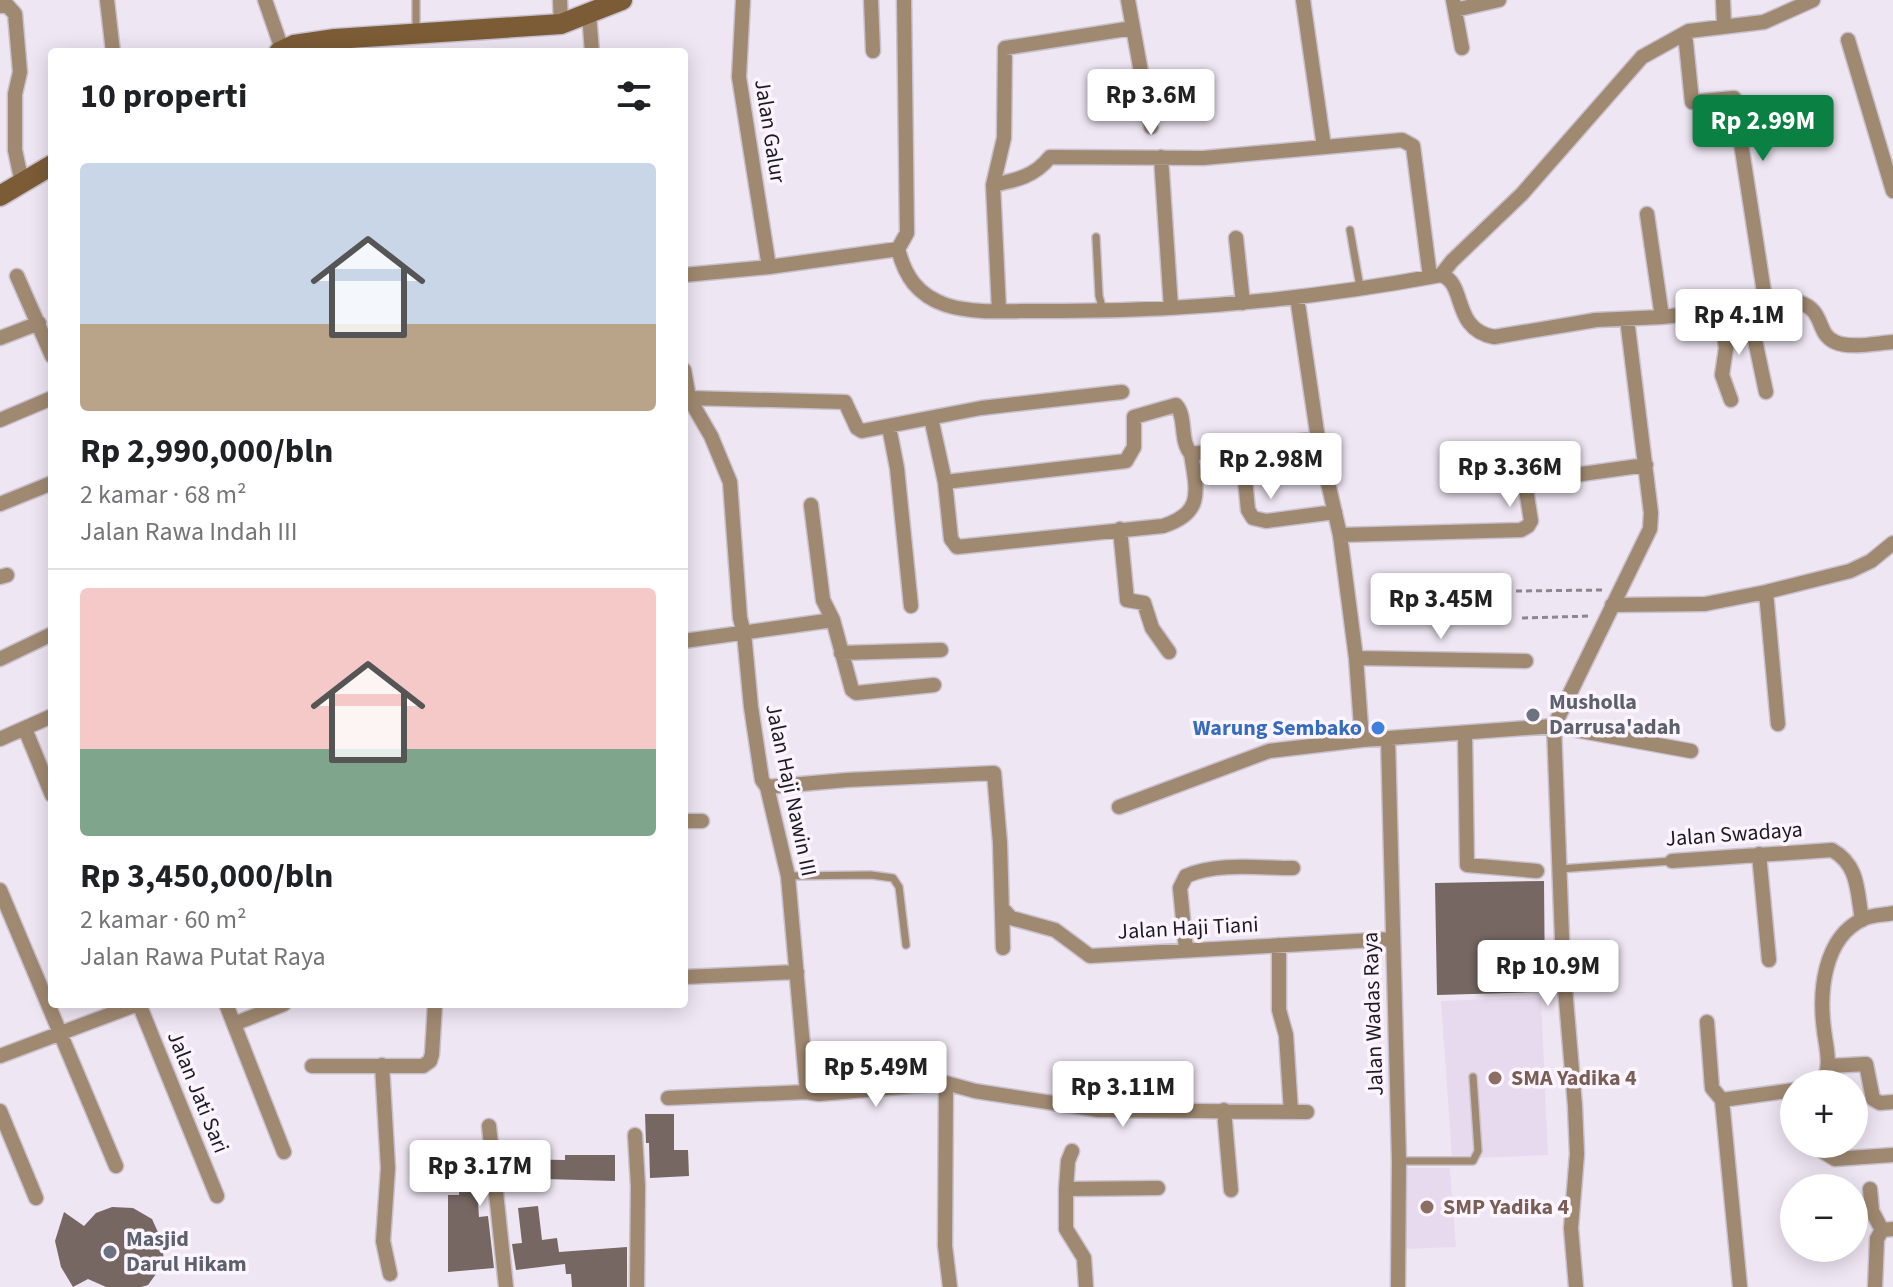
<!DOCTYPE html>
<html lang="id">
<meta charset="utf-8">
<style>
body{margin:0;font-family:"Source Sans 3",sans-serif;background:#f6f6f6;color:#202124;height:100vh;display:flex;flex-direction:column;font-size:30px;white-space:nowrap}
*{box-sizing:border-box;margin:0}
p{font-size:26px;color:#757577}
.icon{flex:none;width:44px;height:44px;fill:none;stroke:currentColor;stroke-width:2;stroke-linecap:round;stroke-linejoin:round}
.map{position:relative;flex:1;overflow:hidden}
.details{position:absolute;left:48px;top:48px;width:640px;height:960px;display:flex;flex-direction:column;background:#fff;border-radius:8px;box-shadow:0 4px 20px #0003}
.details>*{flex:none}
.fabs{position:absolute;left:1780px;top:1070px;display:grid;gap:16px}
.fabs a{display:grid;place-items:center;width:88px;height:88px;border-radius:50%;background:#fff;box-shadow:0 4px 20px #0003;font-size:40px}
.price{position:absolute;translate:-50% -68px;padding:0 18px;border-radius:8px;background:#fff;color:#222;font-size:26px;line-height:52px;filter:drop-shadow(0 2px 4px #0008)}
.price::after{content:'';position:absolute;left:50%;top:48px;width:24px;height:18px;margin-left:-12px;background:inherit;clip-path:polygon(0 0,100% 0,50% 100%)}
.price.current{background:#0b8043;color:#fff}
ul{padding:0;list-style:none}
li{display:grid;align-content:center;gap:16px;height:424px;padding:0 32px}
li+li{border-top:2px solid #e0e0e0}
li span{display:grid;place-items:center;height:248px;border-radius:8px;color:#555}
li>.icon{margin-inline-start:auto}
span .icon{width:144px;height:144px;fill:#fffc;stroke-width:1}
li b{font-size:34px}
h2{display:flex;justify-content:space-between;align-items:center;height:96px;padding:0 32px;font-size:34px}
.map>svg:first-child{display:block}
.education{fill:#e8daee}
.building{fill:#766763}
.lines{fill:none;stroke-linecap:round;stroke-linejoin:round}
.lane-casing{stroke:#c9c1cd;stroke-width:10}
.street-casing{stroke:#c9c1cd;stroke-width:17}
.secondary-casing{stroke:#c9c1cd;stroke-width:23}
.path{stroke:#8c868f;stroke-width:3;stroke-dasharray:6 4;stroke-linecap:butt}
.lane{stroke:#a08971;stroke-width:7}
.street{stroke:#a08971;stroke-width:14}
.secondary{stroke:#7b5c36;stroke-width:20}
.worship-dot{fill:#6b7280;stroke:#fcf4ff;stroke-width:3}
.shop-dot{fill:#3f7fe0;stroke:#fcf4ff;stroke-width:3}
.education-dot{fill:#8d6e63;stroke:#fcf4ff;stroke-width:3}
.labels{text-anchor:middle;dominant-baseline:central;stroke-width:7;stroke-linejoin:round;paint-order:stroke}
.street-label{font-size:22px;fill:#1e1b20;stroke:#fcf4ff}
.worship-label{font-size:22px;font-weight:bold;fill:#5b616d;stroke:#fcf4ff;text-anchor:start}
.shop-label{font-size:22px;font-weight:bold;fill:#366cbe;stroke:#fcf4ff;text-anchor:end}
.education-label{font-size:22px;font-weight:bold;fill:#785e54;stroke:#fcf4ff;text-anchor:start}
</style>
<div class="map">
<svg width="1893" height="1287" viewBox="0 0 1893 1287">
<rect width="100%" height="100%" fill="#efe6f3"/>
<path class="education" d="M1541 997 1548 1155 1452 1159 1441 1001Z
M1401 1168H1450L1456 1247 1403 1249Z"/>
<path class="building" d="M1544 881 1545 992 1437 995 1435 883Z
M645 1114H674V1150H688L689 1176 650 1178 649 1143H646Z
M565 1155H615V1181L510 1178V1159L565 1160Z
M460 1168H482V1188H477L479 1217 488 1216 494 1268 448 1272V1195H459Z
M538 1206 542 1240 557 1238 559 1252 627 1247V1287H572L571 1274H566L565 1264 516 1270 512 1244 522 1243 518 1208Z
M112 1207 133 1208 152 1219 162 1241 164 1263 148 1285 141 1287H106L88 1279 73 1287 61 1267 55 1241 64 1212 84 1226 96 1213Z"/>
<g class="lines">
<defs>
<path id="lane" d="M416 30V0
M1350 230 1360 287
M1096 237 1099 296 1103 310
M1559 869 1672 861
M788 876 871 875 893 878 899 887 906 945
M1399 1161H1473L1478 1151 1473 1077"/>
<path id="street" d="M107 0 113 52
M265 0 283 52
M560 0 561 24
M743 0 739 77 769 267
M871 0 873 51
M904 0 907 233 898 249C905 276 917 295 946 305 977 315 1017 310 1049 311 1181 312 1312 299 1441 275L1452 261 1522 194 1642 57 1689 31 1764 22 1813 0
M1128 0 1151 127
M1303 0 1324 147
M1453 0 1462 48
M1723 0 1724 25
M0 6 7 5 15 14 20 72 15 94V150L22 183
M1455 10 1499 0
M589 14 592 52
M1685 33 1692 102 1734 98 1766 305
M1848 40 1893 191
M1161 157 1171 308
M993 185C1017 180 1035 176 1050 157L1203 158 1402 140 1413 146 1430 277
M1647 214 1662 317
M1236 238 1243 303
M684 275 769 267 898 249
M1441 275C1467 283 1451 329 1494 337L1596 320 1662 317 1798 302C1826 310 1815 333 1835 342 1850 349 1877 343 1893 342
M17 276 52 356
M1297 297 1318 439 1340 535 1356 658 1362 740
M1748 307 1766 392
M999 310 993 185 1004 138 1005 48 1133 28
M1720 310 1726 348 1722 375 1731 400
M0 338 39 323
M684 370 689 398 711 436 730 482 740 618 744 633 751 707 762 780 767 787 788 876 807 1092
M689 398 845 402 857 428 862 431 981 408 1122 392
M931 418 945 482 1126 461 1134 447V417L1176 405C1187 417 1179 440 1191 454
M0 420 52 398
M889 427 897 468 911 606
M1242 448 1248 510 1253 518 1266 521 1335 512
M945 482 951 539 957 547 1163 526C1204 513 1197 491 1191 454L1318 439
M0 504 52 483
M811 505 823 600 833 620 852 690 856 693 934 685
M1120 529 1127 600 1144 603 1152 628 1169 652
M1340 535 1521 530 1528 526 1531 521 1526 489 1532 481 1646 465
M0 577 7 575
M1766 592 1778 724
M1612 605 1705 604 1766 592 1850 571 1871 561 1893 543
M684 641 833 620
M841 653 941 650
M1356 658 1526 661
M0 659 52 634
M25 729 52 795
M1465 733 1467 865 1537 871
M0 739 52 716
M1388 739 1399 1161 1398 1287
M767 787 847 780 994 773 1000 843 1003 948
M1119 807 1269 751 1362 740 1554 726 1691 751
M684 821H702
M1759 854 1769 960
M1672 861 1832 850C1859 865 1857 891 1862 920
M0 890 116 1166
M1002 908 1011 918 1055 930 1090 956 1392 939
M1279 945V1010L1286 1035 1291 1112
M1186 950 1180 888 1186 876C1217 862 1260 868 1293 868
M684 977 797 972
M139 1004 217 1196
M226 1004 284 1152
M1707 1022 1712 1088 1722 1100 1740 1287
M234 1024 284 1004
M0 1056 138 1004
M382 1065 388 1168 383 1241 390 1274
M312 1066H423L430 1061 432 1054 435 1004
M1829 1066 1866 1064 1873 1099 1880 1103 1893 1102
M946 1083 945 1246 950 1287
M1821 1084C1833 1068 1826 1048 1824 1030 1819 993 1823 938 1863 919 1871 915 1884 915 1893 913
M668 1098 807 1092 819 1094 946 1083 975 1091 1099 1110 1307 1112
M1722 1100 1794 1090
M1224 1110 1231 1190
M0 1111 36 1198
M489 1126 506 1287
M635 1135 638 1186 637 1287
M1820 1144 1822 1151 1835 1159 1893 1155
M1072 1151 1068 1161 1066 1189V1229L1084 1258 1086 1287
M1066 1189 1158 1188
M1870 1189 1872 1211 1882 1230
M1576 1287 1571 1228 1577 1154 1575 1106 1563 964 1554 726 1650 529 1651 513 1627 319
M1875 1287 1877 1239 1882 1230 1893 1229"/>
<path id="secondary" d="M279 52 294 45 335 39 561 24 622 0
M0 196 52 165"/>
</defs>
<use href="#lane" class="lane-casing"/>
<use href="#street" class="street-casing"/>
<use href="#secondary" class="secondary-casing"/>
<path class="path" d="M1516 591 1604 590
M1522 618 1591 616"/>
<use href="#lane" class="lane"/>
<use href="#street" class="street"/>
<use href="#secondary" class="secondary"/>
</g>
<g class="worship-dot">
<circle cx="1533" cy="715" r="8"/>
<circle cx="110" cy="1252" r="8"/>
</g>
<circle class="shop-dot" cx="1378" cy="728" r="8"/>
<g class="education-dot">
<circle cx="1495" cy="1078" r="8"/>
<circle cx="1427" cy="1207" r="8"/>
</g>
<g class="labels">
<g class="street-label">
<text transform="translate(770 131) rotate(81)">Jalan Galur</text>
<text transform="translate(791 790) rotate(78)">Jalan Haji Nawin III</text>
<text transform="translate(1734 834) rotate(-4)">Jalan Swadaya</text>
<text transform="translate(1188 928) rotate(-3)">Jalan Haji Tiani</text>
<text transform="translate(1373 1014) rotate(-92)">Jalan Wadas Raya</text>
<text transform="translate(198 1092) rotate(68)">Jalan Jati Sari</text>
</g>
<g class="worship-label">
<text x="1549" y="702">Musholla<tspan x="1549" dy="25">Darrusa'adah</tspan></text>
<text x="126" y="1239">Masjid<tspan x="126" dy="25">Darul Hikam</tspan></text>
</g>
<g class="shop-label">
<text x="1362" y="728">Warung Sembako</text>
</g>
<g class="education-label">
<text x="1511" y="1078">SMA Yadika 4</text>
<text x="1443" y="1207">SMP Yadika 4</text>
</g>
</g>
</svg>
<div class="fabs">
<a>+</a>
<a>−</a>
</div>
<b class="price" style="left:1151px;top:137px">Rp 3.6M</b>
<b class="price current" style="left:1763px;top:163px">Rp 2.99M</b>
<b class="price" style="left:1739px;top:357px">Rp 4.1M</b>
<b class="price" style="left:1271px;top:501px">Rp 2.98M</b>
<b class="price" style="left:1510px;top:509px">Rp 3.36M</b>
<b class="price" style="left:1441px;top:641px">Rp 3.45M</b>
<b class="price" style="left:1548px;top:1008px">Rp 10.9M</b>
<b class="price" style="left:876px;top:1109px">Rp 5.49M</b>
<b class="price" style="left:1123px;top:1129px">Rp 3.11M</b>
<b class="price" style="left:480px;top:1208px">Rp 3.17M</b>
<section class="details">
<h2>10 properti<svg class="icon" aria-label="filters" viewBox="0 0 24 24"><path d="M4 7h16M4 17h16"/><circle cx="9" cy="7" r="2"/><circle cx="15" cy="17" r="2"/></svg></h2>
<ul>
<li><span style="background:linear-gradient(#c9d6e8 65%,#b9a48a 0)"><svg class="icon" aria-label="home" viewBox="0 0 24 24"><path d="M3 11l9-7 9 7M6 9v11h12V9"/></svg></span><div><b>Rp 2,990,000/bln</b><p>2 kamar · 68 m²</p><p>Jalan Rawa Indah III</p></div></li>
<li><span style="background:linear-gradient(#f6c9c9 65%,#7fa58c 0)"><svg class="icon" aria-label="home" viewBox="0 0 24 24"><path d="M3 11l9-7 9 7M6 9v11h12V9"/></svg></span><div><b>Rp 3,450,000/bln</b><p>2 kamar · 60 m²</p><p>Jalan Rawa Putat Raya</p></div></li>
</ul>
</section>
</div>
